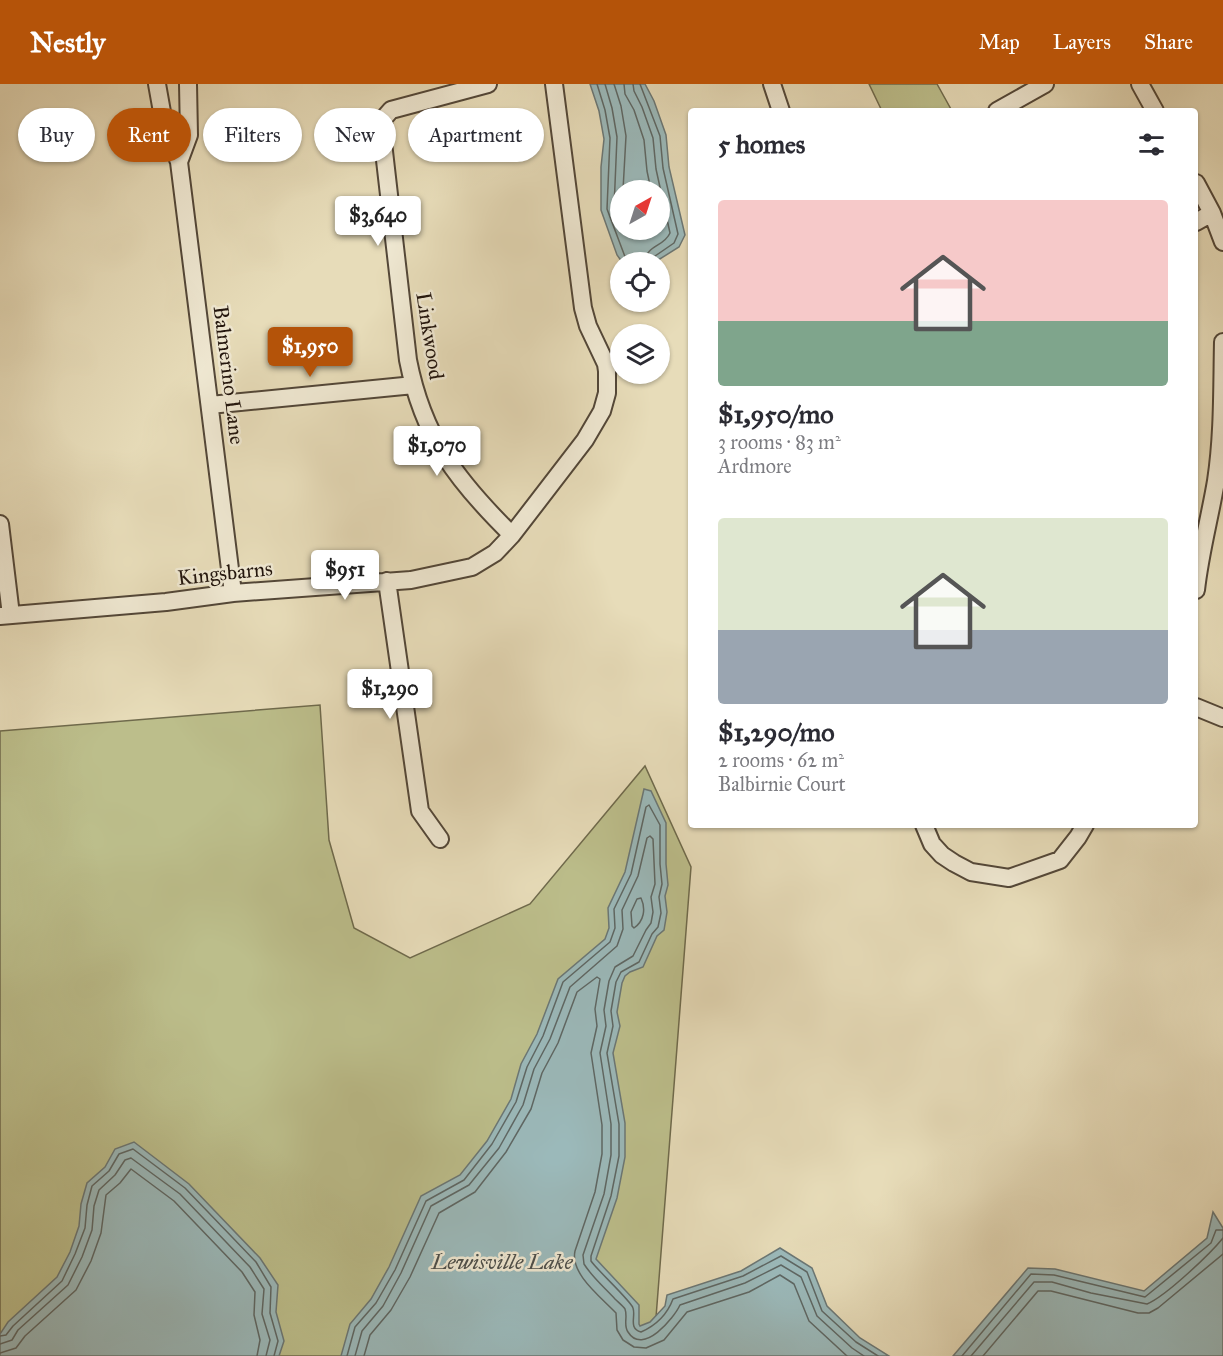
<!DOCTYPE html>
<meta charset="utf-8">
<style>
body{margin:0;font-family:"IM FELL Great Primer",serif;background:#f7f7f7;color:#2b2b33;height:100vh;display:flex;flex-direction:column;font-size:22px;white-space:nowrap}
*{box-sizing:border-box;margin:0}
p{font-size:20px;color:#7c7c81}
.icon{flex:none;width:33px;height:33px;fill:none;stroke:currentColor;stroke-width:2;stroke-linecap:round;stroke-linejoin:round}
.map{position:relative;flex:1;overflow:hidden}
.details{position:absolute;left:688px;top:24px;width:510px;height:720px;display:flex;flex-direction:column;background:#fff;border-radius:6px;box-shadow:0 2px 4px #0004}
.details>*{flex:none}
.hud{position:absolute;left:18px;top:24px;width:570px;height:54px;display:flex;gap:12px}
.needle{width:39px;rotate:39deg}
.buttons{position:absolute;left:610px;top:96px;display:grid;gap:12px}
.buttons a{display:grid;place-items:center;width:60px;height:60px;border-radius:50%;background:#fff;box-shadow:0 2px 4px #0004;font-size:30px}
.price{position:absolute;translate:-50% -51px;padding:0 14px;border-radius:6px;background:#fff;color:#222;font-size:20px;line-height:39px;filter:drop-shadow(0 2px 3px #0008)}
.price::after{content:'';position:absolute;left:50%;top:36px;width:18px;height:14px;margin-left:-9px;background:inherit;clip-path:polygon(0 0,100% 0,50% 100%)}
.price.active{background:#b45309;color:#fff}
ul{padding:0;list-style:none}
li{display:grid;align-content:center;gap:12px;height:318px;padding:0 30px}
li span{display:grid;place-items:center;height:186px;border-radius:6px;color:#555}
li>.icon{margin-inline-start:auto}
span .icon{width:108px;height:108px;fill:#fffc;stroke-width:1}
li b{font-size:26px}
h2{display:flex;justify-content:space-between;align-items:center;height:72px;padding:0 30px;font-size:26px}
.tag{padding:0 21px;border-radius:27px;background:#fff;box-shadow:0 2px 4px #0004;font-size:21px;line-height:54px}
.tag.active{background:#b45309;color:#fff}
header{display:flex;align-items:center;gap:36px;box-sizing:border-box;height:84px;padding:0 30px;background:#b45309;color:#fff}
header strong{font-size:28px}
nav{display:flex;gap:33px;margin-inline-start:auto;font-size:21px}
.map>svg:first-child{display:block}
.green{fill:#bcbe8b;stroke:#6f6a4c;stroke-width:1.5}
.water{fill:#9bb9ba;stroke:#6b7775;stroke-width:1.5;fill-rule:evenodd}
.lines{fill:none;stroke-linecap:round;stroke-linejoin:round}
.shore{stroke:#5e6764;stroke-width:1.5}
.minor-casing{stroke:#534738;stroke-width:20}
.minor{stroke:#efe8d2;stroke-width:16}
.labels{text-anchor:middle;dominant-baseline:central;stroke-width:5;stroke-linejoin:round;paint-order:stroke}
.street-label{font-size:21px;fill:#22150d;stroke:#efe8d2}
.water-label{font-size:22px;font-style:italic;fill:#4c4e4a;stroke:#efe8d2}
</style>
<header>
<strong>Nestly</strong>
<nav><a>Map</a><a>Layers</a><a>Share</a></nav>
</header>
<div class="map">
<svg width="1223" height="1272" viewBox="0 0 1223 1272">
<rect width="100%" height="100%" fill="#e7dcb9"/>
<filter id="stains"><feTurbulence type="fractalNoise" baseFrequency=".00333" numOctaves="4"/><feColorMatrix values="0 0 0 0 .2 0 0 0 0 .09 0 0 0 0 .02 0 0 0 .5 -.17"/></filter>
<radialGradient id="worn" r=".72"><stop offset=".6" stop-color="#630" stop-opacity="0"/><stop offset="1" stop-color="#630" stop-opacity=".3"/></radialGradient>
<path class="green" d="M869 0H937L952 27H882Z
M320 621 329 756 354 844 410 874 530 820 645 682 691 783 653 1272H0V647Z"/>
<path class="water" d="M590 0H645L654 17 666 51 669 83 685 151 679 163 655 178H622L617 171 601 126V83L604 55 599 27ZM660 106V146H621V106Z
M644 705 651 707 666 739V780L668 801 665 812 667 828 664 846 657 852 643 883 630 888 625 892 622 899 617 928 620 942 613 969 625 1039V1073L617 1114 596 1175 639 1221V1240L640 1242 650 1238 665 1222 667 1211 741 1187 780 1164 812 1184 827 1222 860 1254 889 1272H341L350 1240 371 1215 389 1183 421 1112 460 1091 487 1057 511 1015 521 980 537 950 558 895 605 855 609 844 608 824 625 788Z
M134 1058 189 1100 260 1174 278 1201 276 1228 284 1257 279 1272H0V1250L8 1238 57 1193 70 1168 79 1142 81 1120 87 1099 105 1083 115 1065Z
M1213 1128 1223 1144V1272H953L1028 1184 1055 1185 1144 1207 1207 1154Z"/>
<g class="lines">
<path class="shore" d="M597 0 605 26 610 54 607 125 627 178
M605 0 612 24 617 53 614 124 621 142
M614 0 621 22 626 52 623 106
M624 0 625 10 634 26 644 56 647 87 651 106
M633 0 634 7 642 23 653 54 656 85 670 149C664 163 646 161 645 178
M640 0 660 52 663 84 678 150 674 159 655 172 653 178
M641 814C646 825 644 837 634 844L632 842 631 828 637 815Z
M0 1252 6 1251 13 1242 62 1197 75 1170 85 1144 87 1121 92 1102 109 1087 119 1070 133 1065 185 1104 256 1178 271 1203 270 1229 278 1257 274 1272
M0 1260 12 1256 18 1246 68 1201 82 1173 92 1146 94 1122 99 1106 115 1091 125 1076 131 1074 180 1110 250 1183 264 1205 262 1230 270 1256 266 1272
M0 1269 16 1264 25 1252 76 1206 91 1177 101 1149 106 1111 120 1099 131 1085 174 1117 242 1188 255 1208 254 1231 260 1256 257 1272
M347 1272 355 1243 376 1219 395 1186 426 1117 464 1096 492 1060 516 1018 527 983 543 952 563 898 610 858 615 844 614 825 631 790 646 723 649 721 660 741V780L662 800 659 813 661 829 658 843 652 850 639 878 621 888 616 898 611 927 613 942 607 969 619 1040V1072L611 1112 591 1172V1177C598 1187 631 1217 633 1224 636 1233 628 1244 641 1248 657 1241 667 1231 673 1215L743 1192 781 1172 807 1188 822 1227 856 1258 878 1272
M355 1272 362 1247 383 1222 401 1189 431 1122 469 1101 499 1064 523 1021 534 985 550 955 570 903 617 862 623 845 622 826 638 792 647 754 650 752 653 755 655 800 651 813 653 828 651 839 646 846 633 872 615 883 609 897 604 926 606 942 600 969 611 1040V1071L604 1110 583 1171 584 1180C592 1193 605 1204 615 1215 618 1218 623 1222 625 1225 628 1233 623 1241 628 1248 643 1272 674 1234 680 1221L745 1199 781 1181 801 1193 817 1232 852 1264 864 1272
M364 1272 370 1251 391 1226 410 1193 439 1129 475 1108 506 1068 531 1025 542 989 558 959 577 908 597 893 600 895 595 925 597 942 591 969 602 1041V1070L595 1108 575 1167C570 1190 601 1213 616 1229L617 1246 623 1256 634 1263 646 1264 664 1256 687 1228 749 1208 780 1191 794 1200 809 1237 847 1272
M962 1272 1031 1190 1054 1191 1145 1213 1211 1159 1216 1146H1223
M971 1272 1034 1198H1052L1091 1209 1147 1220C1166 1212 1210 1170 1223 1154
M983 1272 1038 1207H1051L1138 1229H1149L1158 1224 1223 1170"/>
<defs>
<path id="minor" d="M157 0 164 39 179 78 233 509
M488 0 391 26 384 34 382 50 408 276C423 353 457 397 512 451
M772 0 781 27
M1140 0 1155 27
M997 27 1045 0
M179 78 189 51 188 0
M1196 99 1212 129 1223 158
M1196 138 1212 129
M210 321 414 301
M0 440 11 531
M387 497 420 727 440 755
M1196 506C1200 469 1210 433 1216 397 1223 351 1222 304 1223 258
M0 532 166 518 233 509 411 496 472 483 495 469 512 451 585 356 602 327 607 309V287L606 280 588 242 583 224 554 0
M1196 623 1223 634
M924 741 932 760 942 771 954 779 971 788 1009 794 1060 776 1078 753 1085 741"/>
</defs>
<use href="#minor" class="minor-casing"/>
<use href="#minor" class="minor"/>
</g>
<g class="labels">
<g class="street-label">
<text transform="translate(430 252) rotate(81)">Linkwood</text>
<text transform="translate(229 291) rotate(83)">Balmerino Lane</text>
<text transform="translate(225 489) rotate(-6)">Kingsbarns</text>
</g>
<g class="water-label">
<text x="502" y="1177">Lewisville Lake</text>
</g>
</g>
<rect width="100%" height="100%" filter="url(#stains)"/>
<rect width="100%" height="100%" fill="url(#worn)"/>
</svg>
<div class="buttons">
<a><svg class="needle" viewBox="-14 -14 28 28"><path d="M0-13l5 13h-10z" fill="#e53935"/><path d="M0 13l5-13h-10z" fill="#7c7c81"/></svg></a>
<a><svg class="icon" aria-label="locate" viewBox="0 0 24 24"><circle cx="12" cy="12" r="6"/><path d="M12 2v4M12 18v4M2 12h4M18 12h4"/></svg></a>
<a><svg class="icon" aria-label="layers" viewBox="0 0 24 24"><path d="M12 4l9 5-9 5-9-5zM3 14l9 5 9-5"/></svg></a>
</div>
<b class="price" style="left:378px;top:163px">$3,640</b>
<b class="price active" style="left:310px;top:294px">$1,950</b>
<b class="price" style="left:437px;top:393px">$1,070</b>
<b class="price" style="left:345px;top:517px">$951</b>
<b class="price" style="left:390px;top:636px">$1,290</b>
<div class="hud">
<a class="tag">Buy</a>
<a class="tag active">Rent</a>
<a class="tag">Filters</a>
<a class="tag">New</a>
<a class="tag">Apartment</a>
</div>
<section class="details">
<h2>5 homes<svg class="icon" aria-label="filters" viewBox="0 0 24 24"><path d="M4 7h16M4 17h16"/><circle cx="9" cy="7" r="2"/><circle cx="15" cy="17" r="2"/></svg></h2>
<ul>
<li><span style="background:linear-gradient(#f6c9c9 65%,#7fa58c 0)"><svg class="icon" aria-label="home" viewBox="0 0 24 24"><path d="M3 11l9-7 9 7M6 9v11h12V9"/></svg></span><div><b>$1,950/mo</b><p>3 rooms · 83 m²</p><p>Ardmore</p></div></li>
<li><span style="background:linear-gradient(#dfe7d0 60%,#9aa5b1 0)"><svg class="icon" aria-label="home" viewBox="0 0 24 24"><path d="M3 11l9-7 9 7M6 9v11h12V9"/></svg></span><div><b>$1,290/mo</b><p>2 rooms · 62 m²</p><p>Balbirnie Court</p></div></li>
</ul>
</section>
</div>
